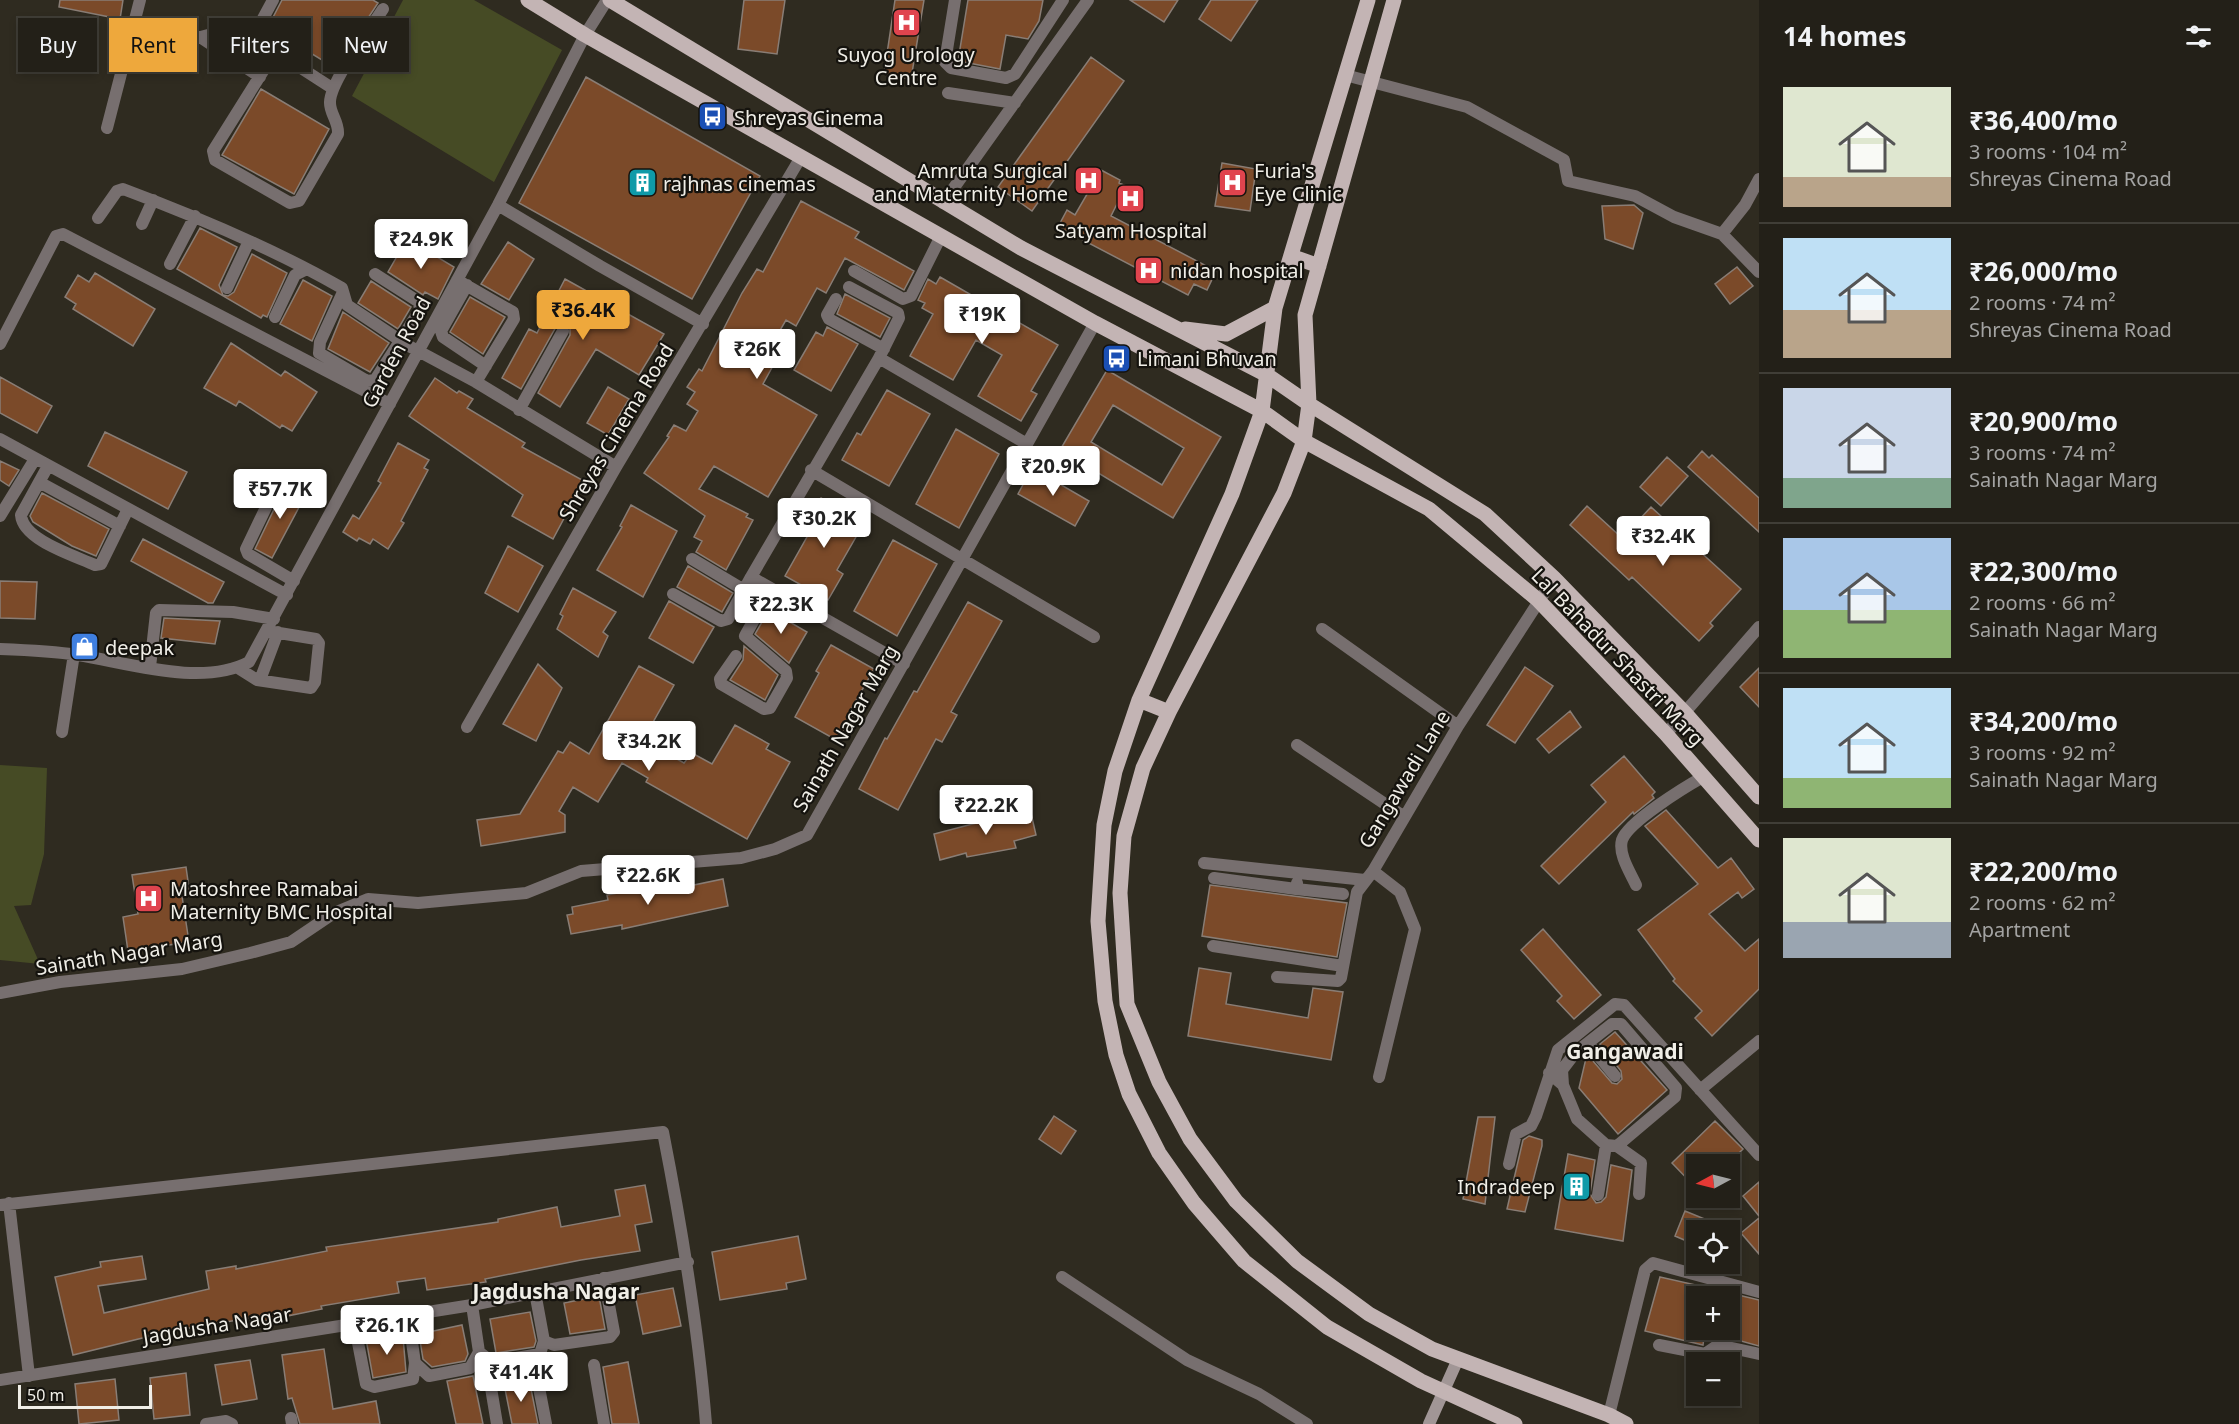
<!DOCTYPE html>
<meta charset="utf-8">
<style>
body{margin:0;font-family:"Noto Sans",sans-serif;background:#2f2d25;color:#f1f3f6;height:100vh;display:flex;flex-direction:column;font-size:22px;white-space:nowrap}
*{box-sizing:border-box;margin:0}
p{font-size:20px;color:#a3a3a2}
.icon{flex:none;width:33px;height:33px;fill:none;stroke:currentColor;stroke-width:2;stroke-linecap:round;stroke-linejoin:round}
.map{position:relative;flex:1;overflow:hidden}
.sheet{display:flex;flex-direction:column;background:#232018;width:480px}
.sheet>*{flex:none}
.hud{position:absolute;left:18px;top:18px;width:570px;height:54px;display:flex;gap:12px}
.needle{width:39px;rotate:263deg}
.controls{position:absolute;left:1686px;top:1154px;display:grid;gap:12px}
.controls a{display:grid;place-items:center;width:54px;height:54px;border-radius:0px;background:#232018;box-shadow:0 3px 9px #0003,0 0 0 2px #403e37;font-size:30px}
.scale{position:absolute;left:18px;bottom:15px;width:134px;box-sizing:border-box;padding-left:6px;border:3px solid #f0eee7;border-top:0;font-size:16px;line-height:21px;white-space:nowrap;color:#f0eee7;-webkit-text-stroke:4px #15130e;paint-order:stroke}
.price{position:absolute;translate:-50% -51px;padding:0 14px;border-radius:6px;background:#fff;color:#222;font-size:20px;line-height:39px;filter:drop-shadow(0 2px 3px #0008)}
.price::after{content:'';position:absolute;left:50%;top:36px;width:18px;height:14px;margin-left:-9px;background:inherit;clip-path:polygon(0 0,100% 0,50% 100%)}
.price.current{background:#eea83c;color:#111}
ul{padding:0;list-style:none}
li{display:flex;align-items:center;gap:18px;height:150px;padding:0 24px}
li+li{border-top:2px solid #403e37}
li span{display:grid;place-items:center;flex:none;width:168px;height:120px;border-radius:0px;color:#555}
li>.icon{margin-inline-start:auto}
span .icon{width:72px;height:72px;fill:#fffc;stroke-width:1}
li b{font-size:26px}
h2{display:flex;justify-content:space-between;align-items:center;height:72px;padding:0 24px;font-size:26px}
.pill{padding:0 21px;border-radius:0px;background:#232018;box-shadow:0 3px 9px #0003,0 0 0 2px #403e37;font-size:21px;line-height:54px}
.pill.current{background:#eea83c;color:#111}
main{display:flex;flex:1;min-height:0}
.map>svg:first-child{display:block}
.green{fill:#464b25}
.building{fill:#7b4a29;stroke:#897d75;stroke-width:1.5;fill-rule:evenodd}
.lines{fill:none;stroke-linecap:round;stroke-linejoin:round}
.street{stroke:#776f6f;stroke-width:12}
.secondary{stroke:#a19696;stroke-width:12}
.primary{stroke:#c3b4b4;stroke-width:15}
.labels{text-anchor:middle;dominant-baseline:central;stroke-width:4.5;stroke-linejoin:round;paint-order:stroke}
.poi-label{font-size:20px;fill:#f0eee7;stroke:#15130e;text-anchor:start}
.street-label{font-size:20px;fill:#f0eee7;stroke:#15130e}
.neighbourhood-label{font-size:21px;font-weight:bold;fill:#f0eee7;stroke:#15130e}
</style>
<main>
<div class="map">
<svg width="1759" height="1424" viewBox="0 0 1759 1424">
<rect width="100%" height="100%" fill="#2f2b20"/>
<path class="green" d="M403 0H474L562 50 494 182 352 96Z
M0 765 47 768 44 854 31 905 14 906 40 964 0 960Z"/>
<path class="building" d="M60 0H123L120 19 59 7Z
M282 0H373L378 3 335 68 268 27Z
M744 0H785L777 54 738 49Z
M895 0H924L911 79 884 74Z
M968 0H1043L1039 21 1028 39 1006 35 1000 69 958 61Z
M1130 0H1178L1164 22Z
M1211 0H1258L1231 41 1199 19Z
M1091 57 1124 81 1032 211 998 187Z
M586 77 760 176 692 299 519 203Z
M261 89 329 129 294 194 222 155Z
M1222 163 1256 169 1250 211 1215 206Z
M1101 170 1120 180 1119 183 1126 186 1111 216 1216 271 1207 290 1194 284 1188 295 1058 227 1067 210 1075 215Z
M801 201 859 232 855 238 914 271 904 290 845 258 826 293 817 288 796 326 786 320 765 356 775 362 763 384 817 415 768 497 714 466 699 489 748 514 746 517 753 520 726 570 696 552 702 541 694 537 705 516 644 473 669 437 667 436 674 425 686 431 698 411 687 404 695 392 687 387 699 369 702 371 742 293 757 269 763 272Z
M1634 205 1643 213 1633 249 1605 239 1602 206Z
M200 228 237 247 219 285 223 295 228 296 234 292 252 254 287 273 267 317 263 315 261 318 177 269Z
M407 239 454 267 438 299 425 292 423 295 388 272Z
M508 242 534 259 509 300 481 284Z
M1737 267 1753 286 1730 304 1715 284Z
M95 273 155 309 133 346 73 309 76 304 65 297 78 275 89 282Z
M940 277 1058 345 1031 391 1037 394 1021 421 978 396 1002 355 976 340 953 380 910 356 933 314 922 308 925 303 918 300 928 279 936 284Z
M565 279 664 334 639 375 596 349 560 407 538 393 570 335V327L566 324 556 327 521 389 502 378 529 329 537 333Z
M303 280 332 296 312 341 280 324Z
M371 281 411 307 398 329 358 303Z
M845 294 890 318 880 337 837 314Z
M470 297 505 317 483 354 450 332Z
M343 312 389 343 370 372 328 349Z
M827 327 858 344 831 391 794 370 816 332 823 336Z
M231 343 281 376 285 371 317 392 292 431 282 425 280 428 239 401 236 406 204 388Z
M1107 370 1221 437 1173 518 1060 450ZM1113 405 1184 448 1162 485 1091 442Z
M0 377 52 406 37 433 0 413Z
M435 378 457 393 459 391 473 399 467 408 525 443 522 447 584 481 553 539 512 516 523 495 409 416Z
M608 387 629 399 608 435 587 423Z
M887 390 930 414 889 486 842 460 857 433 861 435Z
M956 429 999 454 959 528 916 504Z
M105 432 187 472 168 509 88 466Z
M398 443 429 460 424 468 428 470 401 521 404 523 388 549 373 539 370 544 359 538 357 541 343 532 353 515 359 519 381 483 378 481Z
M1702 451 1709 458 1712 455 1759 498V532L1688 467Z
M1667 457 1688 476 1661 506 1640 487Z
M0 461 19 470 9 486 0 480Z
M1032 468 1089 501 1075 526 1018 494Z
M282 483 305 496 272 558 255 549 278 501V492Z
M42 493 109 529 96 556 72 546 33 522 30 516Z
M821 498 864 523 837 570 843 574 828 600 785 576 812 528 806 525Z
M631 505 677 531 643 597 597 570 622 527 620 526Z
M1587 506 1622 538 1651 507 1741 589 1710 623 1713 626 1699 641 1632 577 1629 580 1570 525Z
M143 539 224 582 213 603H208L131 561Z
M893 540 937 564 897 636 854 611Z
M508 546 543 566 518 612 485 593Z
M688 566 733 593 722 612 677 587Z
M0 581 37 582 35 619 0 618Z
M573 588 616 612 603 632 608 636 598 657 557 629 563 616 560 614Z
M669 601 714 627 693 663 649 638Z
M968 602 1002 621 951 712 957 715 942 742 936 739 898 810 859 789 885 738 887 739 914 691 917 692Z
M769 610 807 632 789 663 755 634Z
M164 618 220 621 215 644 161 638Z
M831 645 874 669 849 713 853 714 838 741 795 717 819 673 816 671Z
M744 646 778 675 765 700 730 680 743 660Z
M538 664 562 688 536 741 503 724Z
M639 666 674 685 643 740 684 763 692 753 712 764 735 725 769 744 766 749 790 762 747 839 646 782 648 778 622 763 598 802 573 787 559 811 565 815V832L481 846 477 820 520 814 558 751 563 753 570 742 589 754Z
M1525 667 1553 686 1515 743 1487 725Z
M1759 668V707L1740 687Z
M1570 711 1581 727 1549 753 1537 739Z
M1624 756 1655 792 1652 795 1654 798 1634 814 1633 812 1559 884 1541 866 1606 802 1591 785Z
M1030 809 1036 835 1014 841 1016 848 967 857 966 853 940 860 934 834Z
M1666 810 1718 868 1731 858 1754 889 1742 898 1738 892 1709 914 1745 951 1759 939V989L1712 1036 1695 1018 1702 1011 1673 981 1675 979 1638 930 1698 884 1645 826Z
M186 867 190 895 182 896 189 942 128 951 123 917 138 914 132 875Z
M723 879 728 906 622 929V925L571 934 567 915 573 914 572 907 608 900 607 895 683 881 684 887Z
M1210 885 1347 903 1337 957 1202 936Z
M1543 929 1601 995 1574 1019 1557 1001 1562 996 1521 950Z
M1199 968 1231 973 1226 1004 1308 1018 1313 988 1343 992 1331 1060 1188 1036Z
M1615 1032 1667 1090 1618 1134 1579 1088 1587 1054 1612 1083 1617 1084 1622 1079 1621 1071 1600 1044Z
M1054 1116 1076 1131 1061 1154 1039 1139Z
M1478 1117H1495L1485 1204 1463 1199Z
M1715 1121 1743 1149 1728 1164H1696V1188L1672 1163Z
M1529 1136 1542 1140V1146L1525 1212 1507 1209 1523 1140Z
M1568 1154 1595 1160 1590 1194 1596 1203 1601 1202 1606 1197 1611 1165 1632 1170 1623 1241 1555 1229Z
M1759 1182V1216L1743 1196Z
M645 1185 652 1222 635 1225 640 1251 581 1260 485 1279 486 1282 427 1290 425 1278 397 1282 399 1293 321 1306 322 1309 263 1321 262 1316 171 1331 73 1355 55 1277 101 1267 100 1262 142 1256 146 1279 98 1286 104 1313 209 1289 206 1271 236 1266V1269L327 1251 326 1247 498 1222V1219L557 1207 561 1227 620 1216 615 1190Z
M1685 1211 1729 1229V1230H1696V1245L1675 1236Z
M1759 1218V1254L1741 1233Z
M798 1236 806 1279 786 1283 787 1289 720 1300 712 1252Z
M1660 1277 1696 1285V1329H1705L1703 1345 1645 1331Z
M673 1288 681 1326 643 1334 635 1295Z
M1730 1293 1759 1300V1346L1730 1338Z
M599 1296 605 1329 570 1334 564 1303Z
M530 1312 536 1341 534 1347 496 1353 490 1319Z
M462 1325 468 1354 465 1361 432 1367 423 1359 419 1334Z
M400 1336 403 1337 406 1372 373 1378 366 1339Z
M324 1349 333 1409 376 1401 380 1424H300L292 1398 288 1399 282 1355Z
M250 1360 257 1399 222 1405 215 1365Z
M628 1362 639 1424H612L603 1367Z
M186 1373 190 1415 154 1419 150 1378Z
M473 1376 483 1424H456L447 1381Z
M115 1379 119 1420 79 1424 75 1384Z
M529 1379 538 1424H512L504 1384Z"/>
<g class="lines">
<path class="street" d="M273 0 253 37 332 88
M955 0 945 62 951 68 1006 78 1015 74 1063 0
M200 37 260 77
M191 40C212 33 232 27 253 37
M275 52 213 151 215 160 290 203 299 201 338 134C339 122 330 114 330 103 329 83 370 29 383 9
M1345 75 1467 107 1564 160 1568 181 1635 196 1674 217 1722 234 1759 272
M948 93 1015 103
M107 128 140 0
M943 203 1088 0
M498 205 600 266 703 324
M98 218 117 191 123 189C198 217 272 248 342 288L347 305 407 345 476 382 616 467
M142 224 153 200
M1722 234 1745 205 1759 179
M170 264 195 216
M854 271 903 299 911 296 941 236
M457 280 513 312 514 319 476 382
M467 285 441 331 443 337 486 366
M849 287 898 313 899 318 879 358
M227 288 249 241
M343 292 320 342 319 353 367 381 375 380 420 310 419 302 375 274
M836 299 827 315 829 319 884 349
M275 317 295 275 307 269
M0 344 56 236 63 234 390 404
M519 410 563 331
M0 439 287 595
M48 466 21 515C23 540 73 555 95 565L101 564 128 509
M811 470 1094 637
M39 482 120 526
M271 497 246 549 248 554 294 581
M0 516 35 459
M692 559 744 590
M673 594 721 621 728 619 751 577
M1322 629 1458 726
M0 649C26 650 52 651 78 655 129 663 202 687 249 662L498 205 585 35 607 0
M736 656 720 679 721 684 764 709 770 708 787 678 786 671 745 636 771 589
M904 664 751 577 879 358 1027 444
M150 667 156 613 159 610 233 612 274 619
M238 668 257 680 311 688 315 682 319 643 316 639 267 631
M260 680 278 632
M467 727 616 467 801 157
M62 732 74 654
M1666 734 1759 627
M1297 745 1403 816
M1204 863 1365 880
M1214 878 1296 889
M1297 883 1296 889 1343 894
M1636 885C1630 872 1618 854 1622 840 1628 822 1685 787 1703 777
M1213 946 1343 966
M1277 977 1338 981 1341 978 1357 892 1373 871
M0 993 60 982 182 969 250 953 291 942 334 913 368 899 418 903 526 893 581 871 741 858 775 849 807 835 1095 323
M1588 1043 1615 1076
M1549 1073 1563 1085 1577 1119 1606 1145 1617 1146 1675 1097 1676 1088 1621 1024H1612L1575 1053 1562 1070 1563 1085
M1379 1077 1415 929 1400 892 1373 871 1458 726 1554 578
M1700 1090 1759 1041
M1617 1146 1641 1163 1639 1194
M1509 1164 1516 1134 1531 1126 1536 1116 1558 1050 1615 1004 1624 1005 1759 1155
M1598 1195 1606 1145
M9 1203 29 1376
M0 1205 663 1132C682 1229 698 1325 706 1424
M1062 1277 1187 1360 1259 1394 1307 1424
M354 1322 366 1384 374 1387 413 1379 415 1363 408 1314
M544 1341 554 1345 610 1337 614 1332 604 1278
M1659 1345 1705 1354 1718 1345 1759 1354
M479 1352 492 1362 540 1354 544 1341 535 1292
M415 1363 429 1376 470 1368 479 1352 472 1305
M594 1365 604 1424
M536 1372 546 1424
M0 1380 472 1305 688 1262
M490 1382 497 1424
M1609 1415 1645 1270 1653 1263 1759 1292
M291 1418 292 1424
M206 1424 226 1421 232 1424"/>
<path class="secondary" d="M1429 1424 1458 1359"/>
<path class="primary" d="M528 0 585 35 1095 323 1262 411 1304 441 1429 509 1538 600 1666 734 1759 840
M610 0 1021 248 1267 375 1309 404 1485 514 1554 578 1685 713 1759 797
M1368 0 1275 308 1262 411 1232 494 1139 700 1115 771 1104 825 1098 921 1105 1001 1116 1055 1129 1094 1159 1153 1194 1203 1244 1261 1327 1327 1421 1381 1515 1424
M1394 0 1305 315 1309 404 1304 441 1284 493 1169 712 1143 768 1124 836 1120 893 1127 1004 1159 1082 1190 1139 1236 1201 1297 1261 1369 1314 1432 1349 1609 1415 1626 1424
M1291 256 1319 266
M1185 329 1226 334 1275 308
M1139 700 1169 712"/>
</g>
<defs>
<symbol id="hospital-square" viewBox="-11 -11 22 22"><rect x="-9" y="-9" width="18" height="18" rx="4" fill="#e0444e" stroke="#15130e"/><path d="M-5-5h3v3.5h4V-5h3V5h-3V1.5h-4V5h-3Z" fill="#fff"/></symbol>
<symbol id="bus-square" viewBox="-11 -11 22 22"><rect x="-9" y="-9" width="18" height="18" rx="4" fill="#1a4fb4" stroke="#15130e"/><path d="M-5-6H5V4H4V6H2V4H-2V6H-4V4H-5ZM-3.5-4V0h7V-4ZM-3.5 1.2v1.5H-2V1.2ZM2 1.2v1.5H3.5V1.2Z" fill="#fff"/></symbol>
<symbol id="building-square" viewBox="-11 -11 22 22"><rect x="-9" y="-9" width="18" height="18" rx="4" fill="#0f9aa8" stroke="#15130e"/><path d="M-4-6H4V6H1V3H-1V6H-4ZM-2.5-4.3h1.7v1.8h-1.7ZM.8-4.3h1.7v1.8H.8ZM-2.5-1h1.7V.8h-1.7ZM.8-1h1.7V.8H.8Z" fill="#fff"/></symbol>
<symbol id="shop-square" viewBox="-11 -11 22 22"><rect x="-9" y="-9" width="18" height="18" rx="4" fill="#3f7fe0" stroke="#15130e"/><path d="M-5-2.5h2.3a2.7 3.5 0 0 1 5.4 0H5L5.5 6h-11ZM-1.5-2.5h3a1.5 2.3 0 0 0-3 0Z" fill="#fff"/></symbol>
</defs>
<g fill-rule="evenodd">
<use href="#hospital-square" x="890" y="6" width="33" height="33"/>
<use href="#bus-square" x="696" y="100" width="33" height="33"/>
<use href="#hospital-square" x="1072" y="164" width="33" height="33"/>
<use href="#hospital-square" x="1216" y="166" width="33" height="33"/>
<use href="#building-square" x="626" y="166" width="33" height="33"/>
<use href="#hospital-square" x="1114" y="182" width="33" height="33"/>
<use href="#hospital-square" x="1132" y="254" width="33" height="33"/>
<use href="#bus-square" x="1100" y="342" width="33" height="33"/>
<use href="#shop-square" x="68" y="630" width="33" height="33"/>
<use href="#hospital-square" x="132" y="882" width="33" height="33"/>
<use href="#building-square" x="1560" y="1170" width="33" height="33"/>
</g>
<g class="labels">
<g class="poi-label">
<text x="906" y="54" text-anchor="middle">Suyog Urology<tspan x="906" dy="23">Centre</tspan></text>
<text x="734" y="117">Shreyas Cinema</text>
<text x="1068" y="170" text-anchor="end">Amruta Surgical<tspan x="1068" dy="23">and Maternity Home</tspan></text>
<text x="1254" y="170">Furia's<tspan x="1254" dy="23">Eye Clinic</tspan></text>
<text x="663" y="183">rajhnas cinemas</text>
<text x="1131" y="230" text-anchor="middle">Satyam Hospital</text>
<text x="1170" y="270">nidan hospital</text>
<text x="1137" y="358">Limani Bhuvan</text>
<text x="105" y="647">deepak</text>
<text x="170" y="888">Matoshree Ramabai<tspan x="170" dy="23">Maternity BMC Hospital</tspan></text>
<text x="1555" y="1186" text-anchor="end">Indradeep</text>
</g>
<g class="street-label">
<text transform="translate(396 352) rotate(-62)">Garden Road</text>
<text transform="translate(616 432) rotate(-59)">Shreyas Cinema Road</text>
<text transform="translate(1618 657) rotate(46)">Lal Bahadur Shastri Marg</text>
<text transform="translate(845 728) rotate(-60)">Sainath Nagar Marg</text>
<text transform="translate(1404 779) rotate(-59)">Gangawadi Lane</text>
<text transform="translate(129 953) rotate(-9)">Sainath Nagar Marg</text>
<text transform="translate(217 1325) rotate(-9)">Jagdusha Nagar</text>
</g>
<g class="neighbourhood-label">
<text x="1625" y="1051">Gangawadi</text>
<text x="556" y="1291">Jagdusha Nagar</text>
</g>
</g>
</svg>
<div class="controls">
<a><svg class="needle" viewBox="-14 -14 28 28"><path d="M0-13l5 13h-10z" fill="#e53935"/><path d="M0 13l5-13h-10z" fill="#a3a3a2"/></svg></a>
<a><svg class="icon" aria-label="locate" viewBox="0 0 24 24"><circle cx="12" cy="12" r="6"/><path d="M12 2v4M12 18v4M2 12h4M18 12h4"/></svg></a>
<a>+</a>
<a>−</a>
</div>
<div class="scale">50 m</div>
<b class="price" style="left:421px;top:270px">₹24.9K</b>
<b class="price current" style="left:583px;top:341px">₹36.4K</b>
<b class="price" style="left:982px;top:345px">₹19K</b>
<b class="price" style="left:757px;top:380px">₹26K</b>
<b class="price" style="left:1053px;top:497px">₹20.9K</b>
<b class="price" style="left:280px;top:520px">₹57.7K</b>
<b class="price" style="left:824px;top:549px">₹30.2K</b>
<b class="price" style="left:1663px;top:567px">₹32.4K</b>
<b class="price" style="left:781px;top:635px">₹22.3K</b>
<b class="price" style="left:649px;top:772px">₹34.2K</b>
<b class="price" style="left:986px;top:836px">₹22.2K</b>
<b class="price" style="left:648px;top:906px">₹22.6K</b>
<b class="price" style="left:387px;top:1356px">₹26.1K</b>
<b class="price" style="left:521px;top:1403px">₹41.4K</b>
<div class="hud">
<a class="pill">Buy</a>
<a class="pill current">Rent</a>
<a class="pill">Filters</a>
<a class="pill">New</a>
</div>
</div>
<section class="sheet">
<h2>14 homes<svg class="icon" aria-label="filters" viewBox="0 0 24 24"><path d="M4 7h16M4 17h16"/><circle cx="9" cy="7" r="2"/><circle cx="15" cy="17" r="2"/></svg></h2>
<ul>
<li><span style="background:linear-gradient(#dfe7d0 75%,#b9a48a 0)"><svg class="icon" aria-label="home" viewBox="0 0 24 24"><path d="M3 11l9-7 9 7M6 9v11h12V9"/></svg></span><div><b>₹36,400/mo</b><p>3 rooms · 104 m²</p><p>Shreyas Cinema Road</p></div></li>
<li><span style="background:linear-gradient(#bfe0f5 60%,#b9a48a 0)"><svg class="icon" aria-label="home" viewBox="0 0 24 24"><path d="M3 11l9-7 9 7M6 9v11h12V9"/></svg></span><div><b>₹26,000/mo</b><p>2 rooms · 74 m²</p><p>Shreyas Cinema Road</p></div></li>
<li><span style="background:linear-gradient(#c9d6e8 75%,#7fa58c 0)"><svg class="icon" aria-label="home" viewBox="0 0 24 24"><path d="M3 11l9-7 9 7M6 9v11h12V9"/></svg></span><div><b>₹20,900/mo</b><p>3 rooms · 74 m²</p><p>Sainath Nagar Marg</p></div></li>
<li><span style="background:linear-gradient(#a9c7e8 60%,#8fb573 0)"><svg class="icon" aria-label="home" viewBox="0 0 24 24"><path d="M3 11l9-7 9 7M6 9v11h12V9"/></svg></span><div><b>₹22,300/mo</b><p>2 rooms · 66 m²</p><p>Sainath Nagar Marg</p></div></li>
<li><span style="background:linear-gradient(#bfe0f5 75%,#8fb573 0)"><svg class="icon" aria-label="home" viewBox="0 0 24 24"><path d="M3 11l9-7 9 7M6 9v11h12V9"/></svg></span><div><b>₹34,200/mo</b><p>3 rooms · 92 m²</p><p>Sainath Nagar Marg</p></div></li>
<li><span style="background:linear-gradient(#dfe7d0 70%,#9aa5b1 0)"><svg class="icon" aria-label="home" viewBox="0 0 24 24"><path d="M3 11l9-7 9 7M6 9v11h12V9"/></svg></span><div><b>₹22,200/mo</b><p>2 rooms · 62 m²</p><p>Apartment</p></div></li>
</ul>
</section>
</main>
